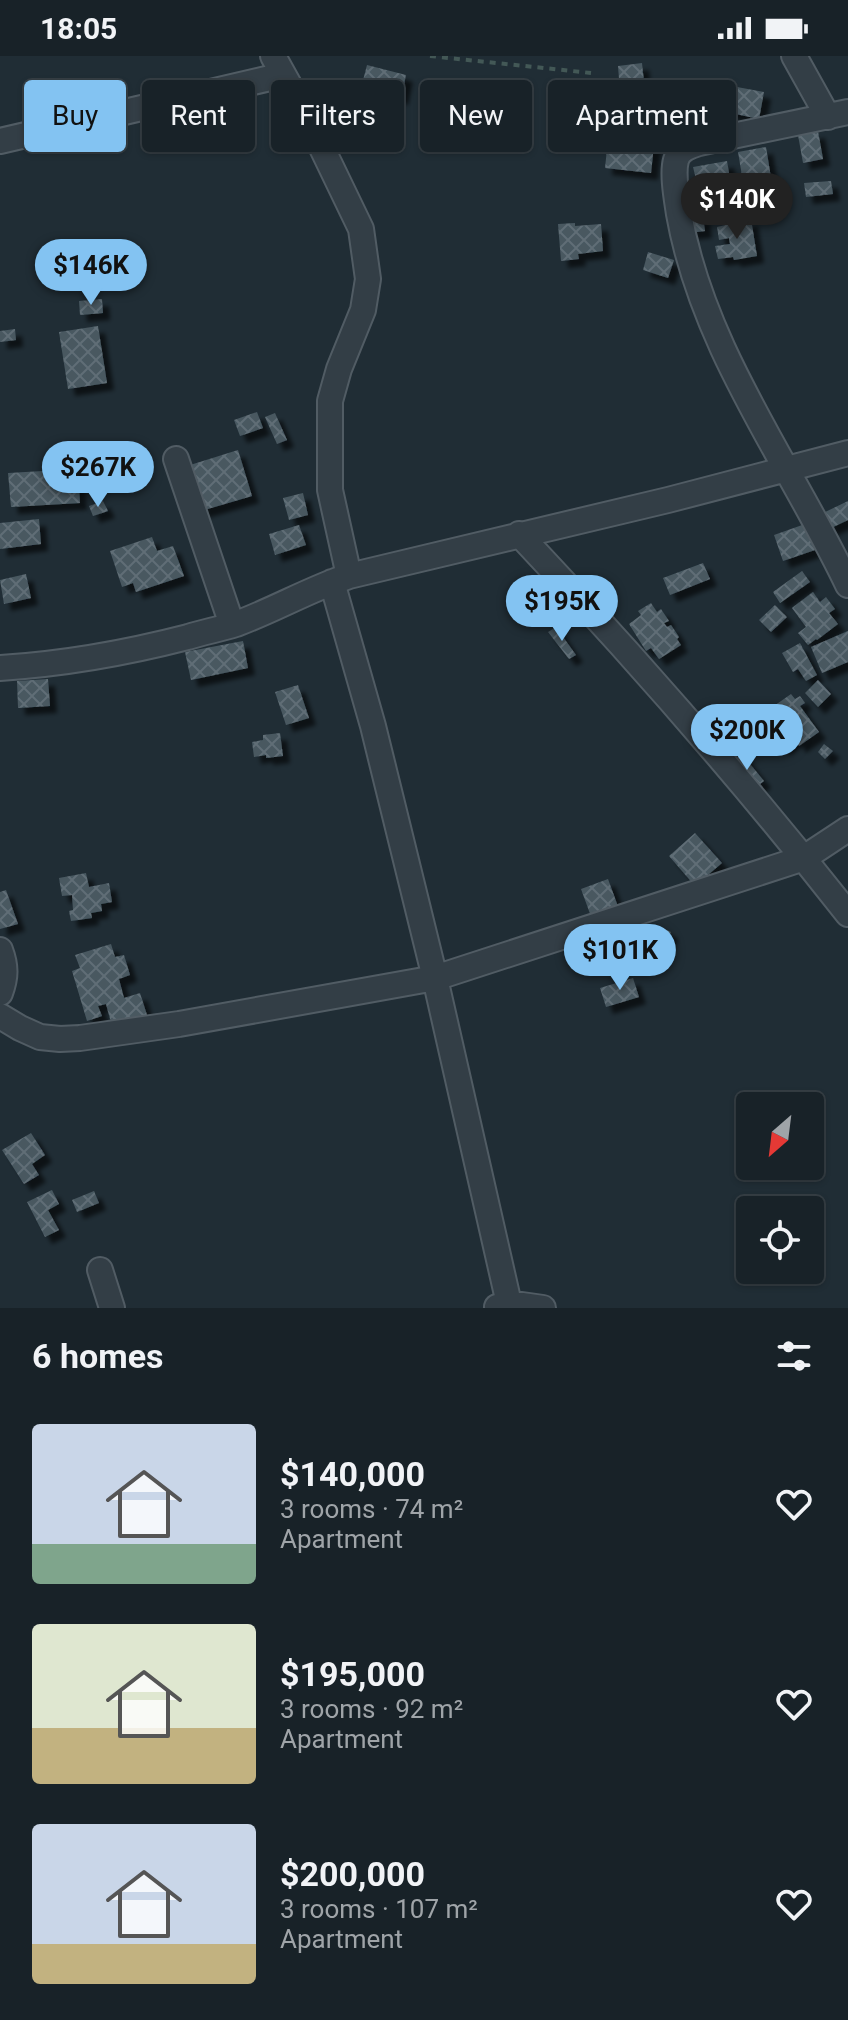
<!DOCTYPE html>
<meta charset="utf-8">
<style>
body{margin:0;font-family:Roboto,sans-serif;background:#252f34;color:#f1f3f6;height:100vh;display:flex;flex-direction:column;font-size:30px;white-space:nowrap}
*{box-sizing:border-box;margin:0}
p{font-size:26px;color:#9fa4a8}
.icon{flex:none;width:44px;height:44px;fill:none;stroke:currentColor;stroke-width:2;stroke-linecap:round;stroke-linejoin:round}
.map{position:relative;height:1252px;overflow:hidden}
.sheet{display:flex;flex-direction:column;background:#182228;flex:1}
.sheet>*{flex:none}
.top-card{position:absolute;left:24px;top:24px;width:800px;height:72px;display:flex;gap:16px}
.needle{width:52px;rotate:208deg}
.tools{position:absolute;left:736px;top:1036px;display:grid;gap:16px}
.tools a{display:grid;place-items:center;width:88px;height:88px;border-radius:8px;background:#182228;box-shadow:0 2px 6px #0004,0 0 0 2px #363f45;font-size:40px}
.price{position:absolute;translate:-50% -68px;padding:0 18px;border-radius:28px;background:#83c3f2;color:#111;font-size:26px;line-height:52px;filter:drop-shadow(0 2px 4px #0008)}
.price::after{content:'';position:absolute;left:50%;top:48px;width:24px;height:18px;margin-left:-12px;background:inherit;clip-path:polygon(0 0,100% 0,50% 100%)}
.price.selected{background:#222;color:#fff}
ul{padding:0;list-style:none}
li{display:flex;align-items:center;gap:24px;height:200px;padding:0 32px}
li span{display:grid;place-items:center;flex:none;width:224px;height:160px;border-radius:8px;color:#555}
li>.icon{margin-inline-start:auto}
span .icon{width:96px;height:96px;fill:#fffc;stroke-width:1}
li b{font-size:34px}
h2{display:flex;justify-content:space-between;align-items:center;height:96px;padding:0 32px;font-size:34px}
.chip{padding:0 28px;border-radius:8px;background:#182228;box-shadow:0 2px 6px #0004,0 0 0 2px #363f45;font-size:28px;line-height:72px}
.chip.selected{background:#83c3f2;color:#111}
.status{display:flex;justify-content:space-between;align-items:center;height:56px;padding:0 40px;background:#182228;direction:ltr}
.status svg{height:22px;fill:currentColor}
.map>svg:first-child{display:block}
.building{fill:url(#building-cross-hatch);filter:url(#shadow)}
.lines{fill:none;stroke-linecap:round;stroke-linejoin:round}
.minor-casing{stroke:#515c64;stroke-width:28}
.path{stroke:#435856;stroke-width:4;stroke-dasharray:6 6;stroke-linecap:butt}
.minor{stroke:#333e46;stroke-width:24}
</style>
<div class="status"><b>18:05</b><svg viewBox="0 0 49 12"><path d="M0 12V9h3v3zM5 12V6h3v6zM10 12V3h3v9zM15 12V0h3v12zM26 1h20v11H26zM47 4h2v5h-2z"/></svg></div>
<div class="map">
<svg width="848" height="1252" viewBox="0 0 848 1252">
<defs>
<pattern id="building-cross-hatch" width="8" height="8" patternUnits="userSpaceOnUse" patternTransform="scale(2)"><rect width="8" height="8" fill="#485861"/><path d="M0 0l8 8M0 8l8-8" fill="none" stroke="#606e76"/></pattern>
<filter id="shadow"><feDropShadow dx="7" dy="7" stdDeviation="2" flood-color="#0009"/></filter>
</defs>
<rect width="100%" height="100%" fill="#202d35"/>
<path class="building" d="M642 7 644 26 639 27 644 64 608 69 602 25 619 23 618 10Z
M367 9 406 19 401 42 361 32Z
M699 24 764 36 759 63 717 54 713 70H708L706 82 694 80 697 67 691 66Z
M609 74 655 80 651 117 605 112Z
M818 75 823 103 803 107 798 79Z
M766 91 773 134 745 138 738 96Z
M727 105 732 134 705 139 702 122 696 123 693 111Z
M831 125 833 138 806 141 804 127Z
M703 160 705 175 689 177 687 162Z
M751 163 757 200 734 204 733 201 718 203 715 190 730 188 729 182 719 184 717 171Z
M575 167V170L601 168 603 195 578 198 579 203 561 205 558 168Z
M648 196 674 204 668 222 643 214Z
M102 243 103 257 80 259 79 245Z
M98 270 107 327 68 333 59 276Z
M15 273 16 284 0 286V275Z
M257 356 263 372 240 380 234 364Z
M275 357 287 384 277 388 265 361Z
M238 394 252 440 201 455 187 410Z
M78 413 80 447 11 451 8 417Z
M303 437 308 459 289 464 283 442Z
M103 445 108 455 93 460 89 450Z
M848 445V464L829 473 821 458Z
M39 463 41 488 0 493V467Z
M805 468 815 494 783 505 774 479Z
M299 469 306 489 275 499 269 478Z
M152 481 157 495 173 490 184 520 136 536 133 527 122 531 110 495Z
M703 507 710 523 670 539 663 522Z
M802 515 810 526 780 547 773 536Z
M26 518 31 542 4 548 0 524Z
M813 536 820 546 826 541 835 553 829 557 838 568 817 584 816 583 808 589 798 577 806 571 792 552Z
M651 547 657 556 661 553 669 565 664 567 667 571 671 569 679 581 677 583 681 589 659 603 651 592 646 595 629 568 641 559 638 555Z
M775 549 787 561 771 576 759 564Z
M556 571 576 599 569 603 548 576Z
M848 575V606L822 617 811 591Z
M243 585 248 612 191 624 185 596Z
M800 587 817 619 806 625 798 613 793 616 782 597Z
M48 623 50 650 18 652 17 625Z
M818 624 831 638 818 651 805 637Z
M298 629 309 662 286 669 275 636Z
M791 638 795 643 800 640 805 647 800 650 819 676 799 690 795 683 783 692 767 670 781 660 774 650Z
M742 659 750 668 731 684 723 675Z
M280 677 283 700 266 702V699L254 701 252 686 263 684V679Z
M824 688 833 695 825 703 818 696Z
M742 698 764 725 752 734 730 708Z
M695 777 722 807 695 830 669 800Z
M86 817 89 831 109 827 112 846 101 848 102 855 91 857 92 862 71 865 69 855 73 854 72 839 62 840 59 822Z
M608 823 620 856 593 866 581 833Z
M6 834 18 868 0 873V836Z
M658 870 671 876 665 889 652 883Z
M111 888 115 901 124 899 130 919 119 923 124 942 140 937 147 959 112 970 106 948 98 950 102 960 87 965 72 915 80 912 75 899Z
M633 922 639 941 606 951 600 932Z
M31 1077 45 1099 32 1108 39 1119 24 1128 2 1094Z
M52 1134 59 1148 48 1154 59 1174 45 1181 27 1146Z
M94 1135 99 1147 77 1156 72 1144Z"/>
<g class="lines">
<defs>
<path id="minor" d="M273 0 308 63 361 173 368 223 363 254 339 313 330 345V434L349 520
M794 0 828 61
M848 56 699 87C690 90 679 93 676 104 672 118 677 144 679 158 703 294 790 407 848 529
M0 85 283 19
M176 403 232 569
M519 478C634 600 744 726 848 858
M332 526 373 670 435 922 510 1252
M0 612C64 608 126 597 188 581 204 576 220 573 236 568 274 554 310 533 349 520L668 444 848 397
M0 894C6 910 6 921 0 937
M0 960 20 972 40 981 60 983 80 982 179 968 435 922 804 802 848 773
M100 1214 112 1252
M497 1251 508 1247 543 1252"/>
</defs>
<use href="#minor" class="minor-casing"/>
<path class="path" d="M430 0 591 17"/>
<use href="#minor" class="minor"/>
</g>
</svg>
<div class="tools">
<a><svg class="needle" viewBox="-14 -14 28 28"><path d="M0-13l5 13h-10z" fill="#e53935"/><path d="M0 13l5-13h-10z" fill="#9fa4a8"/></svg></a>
<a><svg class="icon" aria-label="locate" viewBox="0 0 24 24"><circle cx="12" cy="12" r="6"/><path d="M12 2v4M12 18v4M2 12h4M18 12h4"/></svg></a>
</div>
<b class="price selected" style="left:737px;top:185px">$140K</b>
<b class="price" style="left:91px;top:251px">$146K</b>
<b class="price" style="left:98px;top:453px">$267K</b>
<b class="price" style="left:562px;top:587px">$195K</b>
<b class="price" style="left:747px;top:716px">$200K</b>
<b class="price" style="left:620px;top:936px">$101K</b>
<div class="top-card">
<a class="chip selected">Buy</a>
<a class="chip">Rent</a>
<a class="chip">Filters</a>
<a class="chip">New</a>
<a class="chip">Apartment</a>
</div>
</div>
<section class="sheet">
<h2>6 homes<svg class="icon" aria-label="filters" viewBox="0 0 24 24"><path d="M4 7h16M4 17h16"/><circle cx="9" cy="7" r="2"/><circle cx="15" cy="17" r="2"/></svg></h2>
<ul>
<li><span style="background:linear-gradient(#c9d6e8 75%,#7fa58c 0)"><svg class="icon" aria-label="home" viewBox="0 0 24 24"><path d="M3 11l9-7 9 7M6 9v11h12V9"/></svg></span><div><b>$140,000</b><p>3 rooms · 74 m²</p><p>Apartment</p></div><svg class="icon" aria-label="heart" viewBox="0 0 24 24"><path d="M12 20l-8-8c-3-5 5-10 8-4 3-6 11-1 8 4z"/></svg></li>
<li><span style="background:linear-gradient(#dfe7d0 65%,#c2b280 0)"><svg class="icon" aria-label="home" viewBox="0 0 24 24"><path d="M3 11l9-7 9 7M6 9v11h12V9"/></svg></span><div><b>$195,000</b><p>3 rooms · 92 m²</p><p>Apartment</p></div><svg class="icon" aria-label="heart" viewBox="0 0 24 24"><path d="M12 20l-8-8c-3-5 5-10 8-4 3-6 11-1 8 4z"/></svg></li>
<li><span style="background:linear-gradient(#c9d6e8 75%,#c2b280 0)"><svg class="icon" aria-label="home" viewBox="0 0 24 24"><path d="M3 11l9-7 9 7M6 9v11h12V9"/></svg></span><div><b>$200,000</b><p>3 rooms · 107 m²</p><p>Apartment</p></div><svg class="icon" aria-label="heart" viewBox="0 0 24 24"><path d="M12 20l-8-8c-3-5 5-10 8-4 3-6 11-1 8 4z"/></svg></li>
</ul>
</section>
